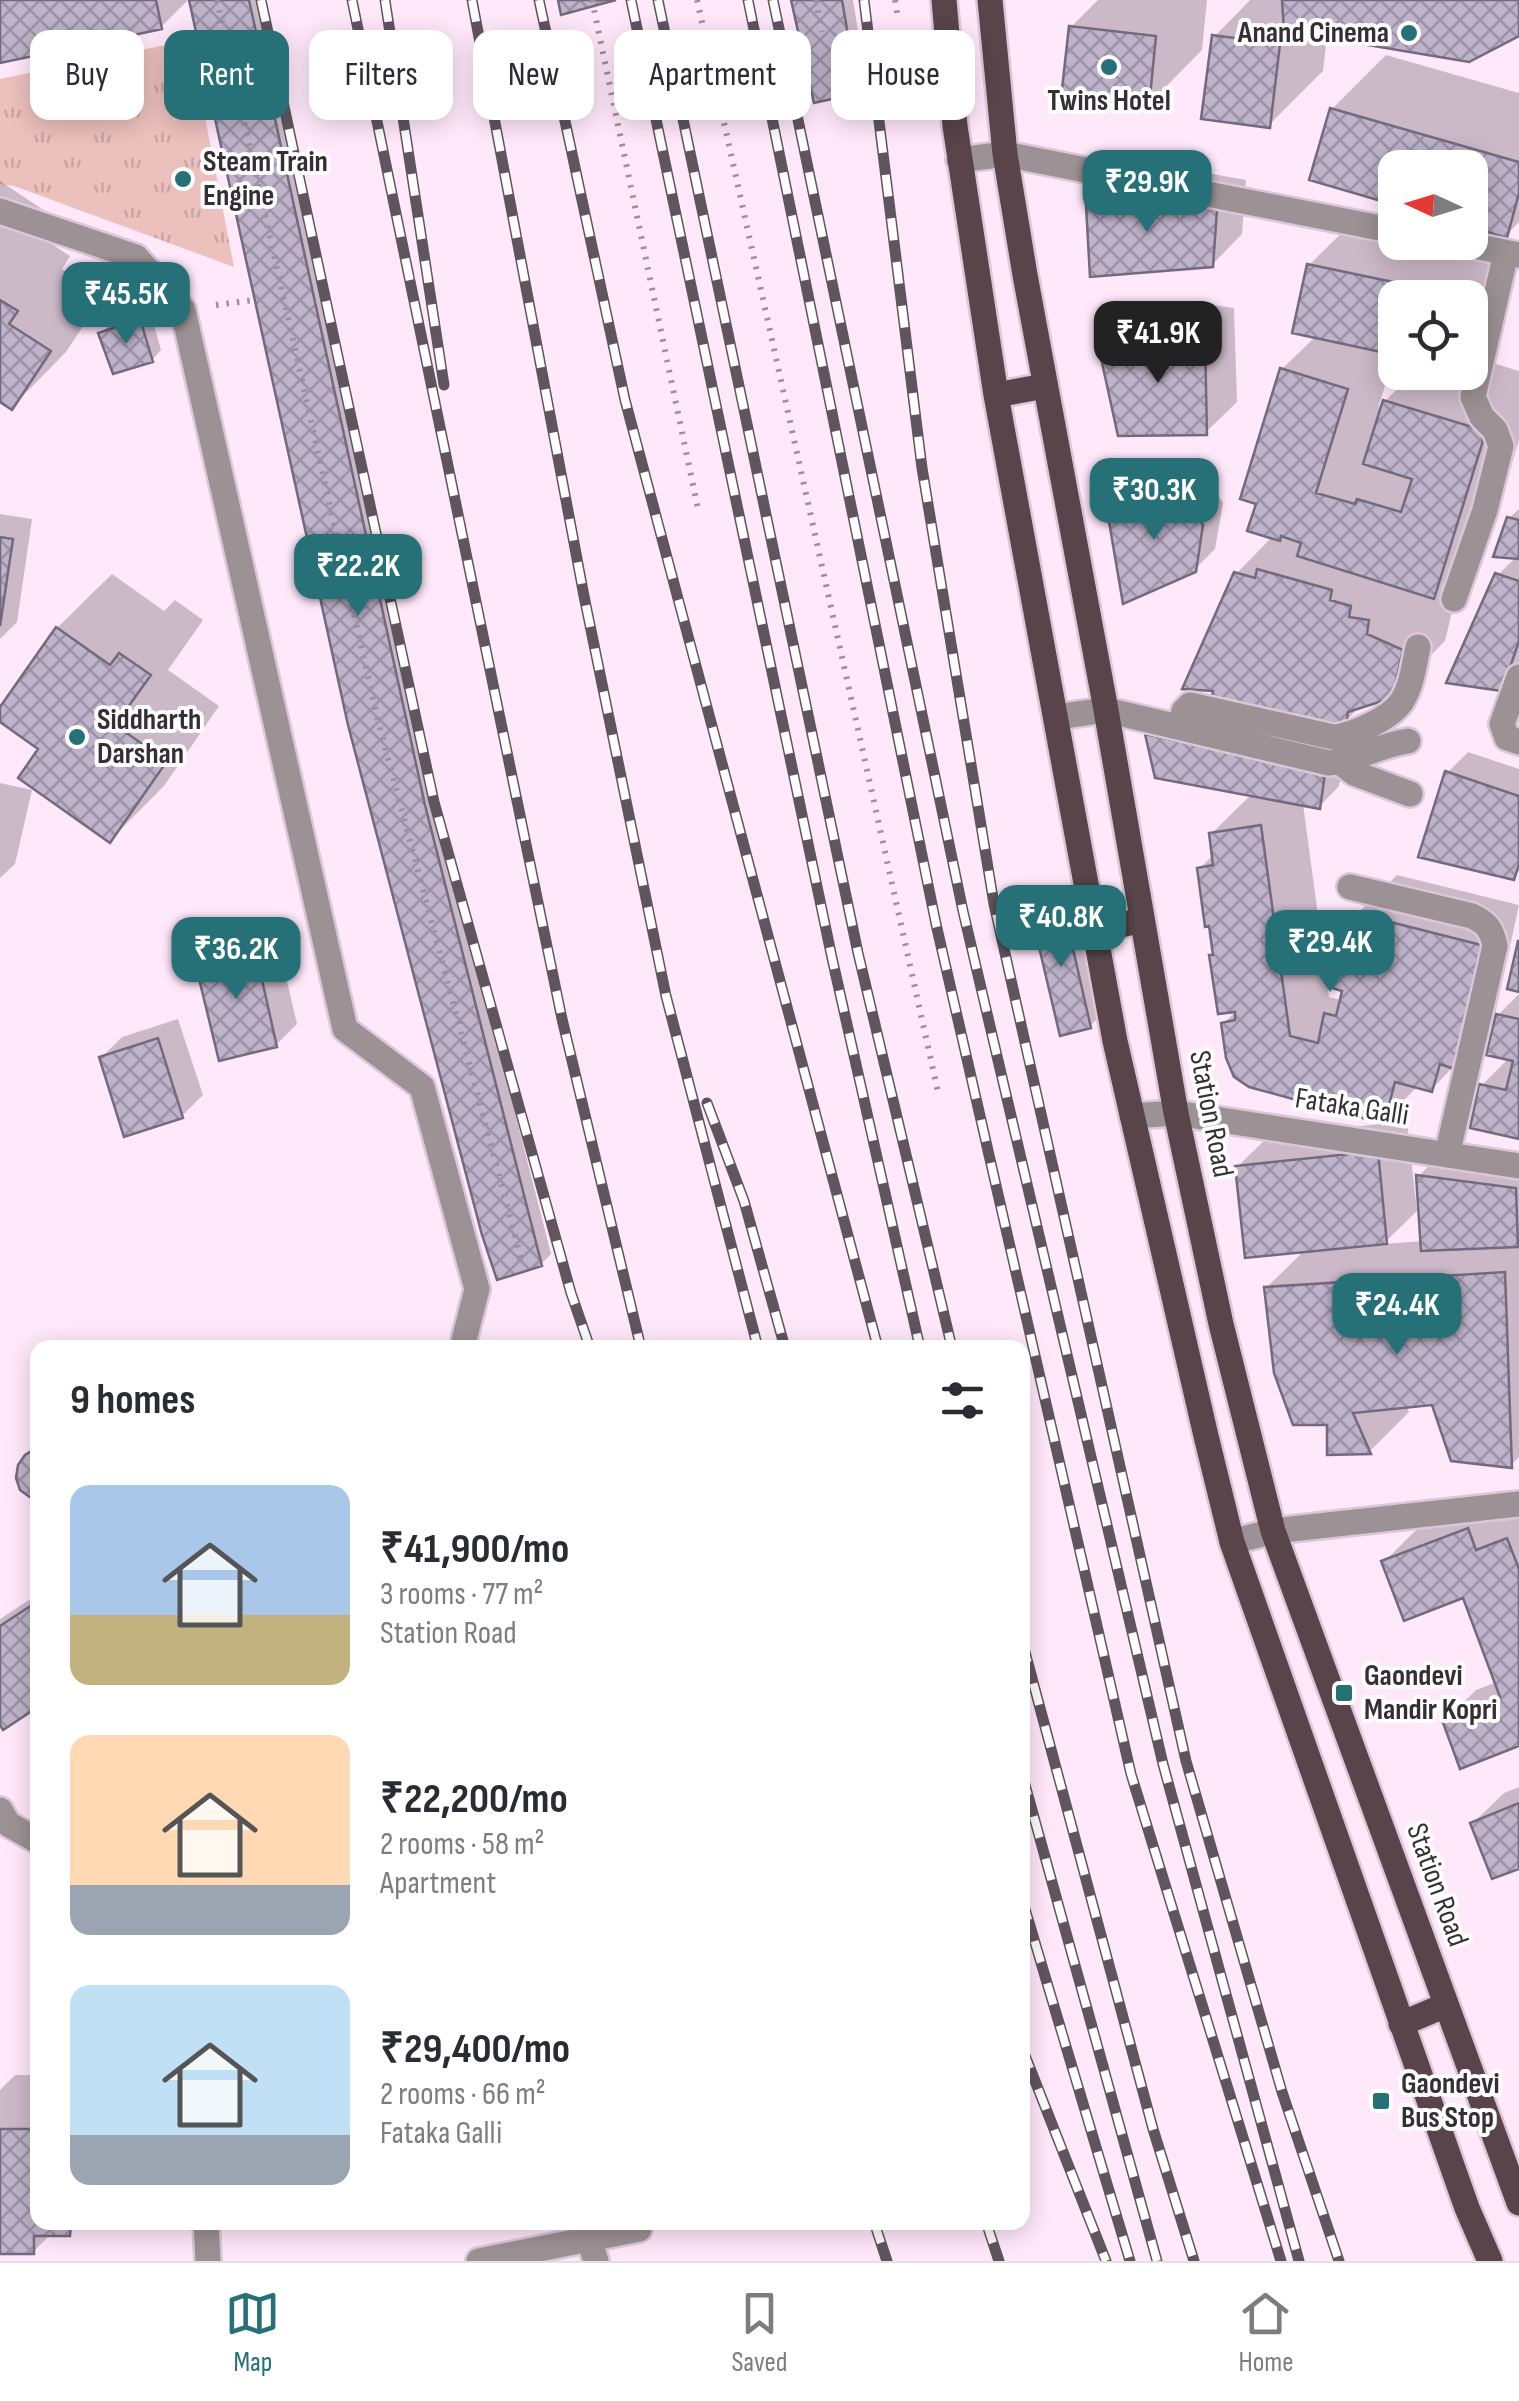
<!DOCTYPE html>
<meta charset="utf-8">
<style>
body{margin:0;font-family:"Sofia Sans Condensed",sans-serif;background:#f2f2f3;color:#2b2b33;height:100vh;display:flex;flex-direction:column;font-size:38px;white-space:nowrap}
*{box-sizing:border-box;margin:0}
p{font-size:32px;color:#7c7c81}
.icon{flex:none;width:55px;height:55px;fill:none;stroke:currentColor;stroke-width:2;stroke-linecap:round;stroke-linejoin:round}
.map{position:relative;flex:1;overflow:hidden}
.drawer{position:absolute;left:30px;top:1340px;width:1000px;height:890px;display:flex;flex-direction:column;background:#fff;border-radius:20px;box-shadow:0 5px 25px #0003}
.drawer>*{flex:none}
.top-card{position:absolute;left:30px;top:30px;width:1000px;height:90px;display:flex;gap:20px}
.needle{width:65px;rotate:274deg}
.tools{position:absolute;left:1378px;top:150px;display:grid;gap:20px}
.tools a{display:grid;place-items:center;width:110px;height:110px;border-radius:20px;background:#fff;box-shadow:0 5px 25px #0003;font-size:50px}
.price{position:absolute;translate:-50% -85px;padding:0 22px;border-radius:20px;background:#267078;color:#fff;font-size:32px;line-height:65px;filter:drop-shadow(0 2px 5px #0008)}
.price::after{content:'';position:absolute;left:50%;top:60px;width:30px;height:22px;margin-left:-15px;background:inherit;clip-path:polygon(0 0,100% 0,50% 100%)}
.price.active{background:#222;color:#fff}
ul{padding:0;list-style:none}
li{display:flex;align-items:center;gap:30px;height:250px;padding:0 40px}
li span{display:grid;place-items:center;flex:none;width:280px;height:200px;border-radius:20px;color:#555}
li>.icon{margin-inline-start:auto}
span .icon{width:120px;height:120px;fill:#fffc;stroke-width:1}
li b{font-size:42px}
h2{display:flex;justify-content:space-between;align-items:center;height:120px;padding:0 40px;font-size:42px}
.chip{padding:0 35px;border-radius:20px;background:#fff;box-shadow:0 5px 25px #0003;font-size:35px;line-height:90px}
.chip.active{background:#267078;color:#fff}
.menu{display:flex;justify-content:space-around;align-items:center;height:140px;border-top:2px solid #e1e1e2;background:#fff;font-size:28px;color:#7c7c81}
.menu a{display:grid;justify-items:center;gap:5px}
.menu .active{color:#267078}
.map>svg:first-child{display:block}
.grass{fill:url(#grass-tufts)}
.shadow{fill:#0003}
.building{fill:url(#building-cross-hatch);stroke:#746a7e;stroke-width:2.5}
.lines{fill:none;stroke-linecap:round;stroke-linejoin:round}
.minor-casing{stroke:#dbc7d7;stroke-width:30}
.major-casing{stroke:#dbc7d7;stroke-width:30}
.path{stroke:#9f8f9c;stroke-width:6;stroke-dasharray:2.5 8;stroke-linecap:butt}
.minor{stroke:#9c9194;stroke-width:25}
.major{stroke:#58444a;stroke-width:25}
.rail-casing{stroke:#60555f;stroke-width:11}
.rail{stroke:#fdfdfd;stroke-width:8;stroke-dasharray:22;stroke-linecap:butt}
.poi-dot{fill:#267078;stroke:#fdfdfd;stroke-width:4}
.labels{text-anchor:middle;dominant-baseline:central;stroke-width:8;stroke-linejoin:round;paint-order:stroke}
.poi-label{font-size:30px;font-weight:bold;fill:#362e35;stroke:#fdfdfd;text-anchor:start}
.street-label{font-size:30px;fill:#362e35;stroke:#fdfdfd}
</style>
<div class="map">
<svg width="1519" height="2261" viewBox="0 0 1519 2261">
<defs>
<pattern id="grass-tufts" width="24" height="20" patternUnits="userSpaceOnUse" patternTransform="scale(2.5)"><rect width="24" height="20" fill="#ebc0bd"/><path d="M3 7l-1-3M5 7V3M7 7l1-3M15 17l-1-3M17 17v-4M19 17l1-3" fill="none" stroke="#caa5a3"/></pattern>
<pattern id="building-cross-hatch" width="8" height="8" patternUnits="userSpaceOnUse" patternTransform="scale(2.5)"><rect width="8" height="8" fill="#beb3ca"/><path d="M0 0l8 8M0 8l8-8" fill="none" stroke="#9b92a5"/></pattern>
</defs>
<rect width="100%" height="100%" fill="#ffe8fa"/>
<path class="grass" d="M190 40 234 267 14 186 0 184V79Z"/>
<path class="shadow" d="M0 0H188L161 27 0 60Z
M192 0H260L434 795 551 1254 541 1264Z
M795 0H853L866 81 856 91Z
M1098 0H1207L1202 50 1148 105 1071 27Z
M1250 0H1519V33L1327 36 1323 71 1269 125 1214 37Z
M1386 55 1519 93V222L1506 235 1470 224V168H1395V203L1332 109Z
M1118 157 1246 180 1242 234 1212 265 1088 188Z
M0 181 45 211 32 231 70 256 62 269 103 296 66 352 12 407 0 399Z
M1364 211 1395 217V242L1518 244 1504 310 1470 344V298H1395V354L1378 408 1414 372H1470V356L1519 371V440L1488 542 1441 589 1456 595 1445 641 1390 696 1361 705 1345 722 1236 574 1273 536 1259 502 1282 369 1316 336 1309 265Z
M1199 303 1234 308 1237 402 1206 432 1102 350 1132 319Z
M150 311 161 350 152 360 101 334 110 324Z
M1204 474 1223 503 1215 549 1194 570 1109 504 1130 484Z
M1519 509V670L1449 681 1498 575 1517 556 1509 518Z
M0 514 32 519 17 622 0 639Z
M112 574 164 611 175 600 203 620 168 670 219 706 164 786 110 840 42 748 0 719V711L57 628Z
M1168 715 1344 753 1339 786 1319 807 1303 804 1329 997 1341 1000 1357 914 1397 875 1519 905 1494 1019 1519 994V1136L1482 1085 1509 1058 1496 1022 1432 1089 1418 1086 1383 1121 1223 1024 1238 1009 1215 953 1199 869 1214 854 1211 834 1252 794 1148 735Z
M1468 752 1519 769V871L1513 877 1448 772Z
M0 783 32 790 15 864 0 878Z
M1083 886 1111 1005 1090 1026 1034 913 1055 893Z
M274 925 297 1024 276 1045 197 959 217 938Z
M178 1019 203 1095 182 1116 101 1058 122 1037Z
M1407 1121 1417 1211 1383 1244 1423 1241 1419 1176 1439 1155 1519 1166V1457L1511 1465 1433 1402 1406 1405 1409 1412 1370 1451 1330 1452V1423L1266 1288 1305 1250 1238 1166 1269 1136Z
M1498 1499 1506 1521 1519 1516V1744L1445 1721 1476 1690 1497 1682 1464 1595 1384 1562 1415 1531Z
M38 1594V1704L0 1721V1619Z
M1519 1787V1866L1473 1823 1504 1793Z
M15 2075H38V2222H80L69 2234 52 2233 33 2252H0V2090Z"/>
<path class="building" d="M0 0H156L162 29 0 63Z
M189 0H249L425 805 542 1266 497 1280 482 1235 348 725Z
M558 0H616L561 15Z
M791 0H842L858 93 814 103Z
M1282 0H1519V36L1469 62 1284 31Z
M1069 26 1156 36 1149 107 1061 98Z
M1212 35 1280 44 1270 128 1201 119Z
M1330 108 1519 162V193L1507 238 1470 227V168H1395V205L1309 180Z
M1085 187 1217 210 1213 267 1090 277Z
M1307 264 1465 297V298H1395V355L1292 333Z
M0 300 18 311 9 324 51 351 12 410 0 402Z
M140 319 153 362 113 374 98 333Z
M1167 333 1205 338 1207 435 1118 436 1099 349Z
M1280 368 1348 389 1316 493 1355 504 1357 499 1401 512 1412 479 1363 464 1383 400 1486 431 1434 599 1297 556 1301 543 1281 536 1280 541 1247 531 1256 504 1240 499Z
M1183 493 1203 525 1196 572 1123 604 1106 504Z
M1507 517 1519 520V559L1493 557Z
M0 537 13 539 0 626Z
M1257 569 1332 590 1330 600 1351 606 1349 617 1369 620 1367 634 1403 650 1392 698 1348 712 1346 725 1211 703 1213 691 1182 689 1234 572 1255 578Z
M1495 573 1519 581V641L1502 691 1446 683Z
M56 627 110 665 119 653 151 675 115 725 167 761 110 843 18 778 38 749 0 722V707Z
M1145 734 1325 773 1320 809 1155 778Z
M1445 771 1519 796V864L1514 880 1418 857Z
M1261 825 1290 1036 1318 1043 1324 1013 1336 1016 1342 991 1332 988 1355 913 1481 945 1454 1069 1440 1064 1432 1092 1395 1082 1384 1124 1249 1087 1234 1077 1226 1058 1221 1023 1235 1020V1012L1218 1014 1209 955H1213L1209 926 1205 927 1197 868 1213 865 1209 833Z
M1063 905 1091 1028 1060 1036 1031 913Z
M1518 941H1519V992L1507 989Z
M254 944 277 1047 219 1061 194 958Z
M1496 1014 1519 1019V1139L1470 1128 1479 1084 1506 1090 1513 1061 1486 1055Z
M158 1038 183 1118 124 1137 99 1057Z
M1378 1151 1387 1244 1245 1258 1235 1166Z
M1416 1175 1516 1188 1518 1247 1421 1251Z
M1505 1272 1512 1468 1451 1461 1432 1405 1353 1413 1371 1454 1327 1455V1425H1293L1274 1373 1264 1287Z
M36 1448H38V1503L20 1490 16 1478 18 1465 25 1455Z
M1468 1528 1476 1550 1507 1538 1519 1569V1746L1460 1769 1442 1720 1500 1697 1463 1598 1404 1621 1381 1561Z
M38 1601V1707L3 1730 0 1725V1626Z
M1519 1803V1869L1492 1879 1470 1823Z
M0 2129H38V2222H71L70 2236H34V2254H0Z
M117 2222H176V2223L117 2228Z"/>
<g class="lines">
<defs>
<path id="minor" d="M959 160 1005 154 1395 231
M0 211 136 257 183 310 345 1029 422 1087 477 1289 464 1340 466 1348
M1454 242 1519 255
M1454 599 1485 510 1501 446 1495 430 1482 417 1473 397 1506 253
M1519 677 1502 724 1507 738 1519 742
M1056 717 1106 710 1329 763C1356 760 1380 745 1408 741
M1180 727 1184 711 1190 705 1333 737C1353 736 1391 718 1402 701 1412 685 1414 665 1418 647
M1340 762 1354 773 1410 794
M1350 887 1472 916C1487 923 1492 930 1495 946L1447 1155
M1132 1116 1176 1113 1519 1166
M1232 1542 1273 1531 1519 1504
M0 1810 8 1824 38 1841
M206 2222 208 2261
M479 2261 589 2239
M596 2261 589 2239 639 2229 637 2222"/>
<path id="major" d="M944 0 955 126 996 395 1115 1041 1206 1436 1232 1542 1467 2208 1490 2261
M990 0 1005 154 1025 275 1106 710 1176 1113 1221 1324 1273 1531 1519 2203
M996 395 1045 386
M1095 931 1142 920
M1401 2024 1446 2005"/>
</defs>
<use href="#minor" class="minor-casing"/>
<use href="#major" class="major-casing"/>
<path class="path" d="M217 0 377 717 522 1262
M592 0 698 509
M697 0 938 1092
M816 0 822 32
M895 0 897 13
M216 305 254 300"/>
<use href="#minor" class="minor"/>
<use href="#major" class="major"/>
<defs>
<path id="rail" d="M261 0 434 802 571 1293 590 1348
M352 0 562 1019 641 1348
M385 0 444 385
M472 0 584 596 666 996 758 1348
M539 0 625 400 878 1348
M631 0 832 958 920 1348
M658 0 858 953 952 1348
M748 0 936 924 1131 1774 1281 2261
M773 0 963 911 1163 1764 1299 2261
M864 0 922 468 994 904 1186 1761 1282 2092 1339 2261
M707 1103 744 1201 785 1348
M1022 1641 1153 2129 1194 2261
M1022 1774 1157 2261
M1022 1899 1130 2261
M1022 2048 1106 2261
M874 2222 887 2261
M986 2222 999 2261"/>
</defs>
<use href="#rail" class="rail-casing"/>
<use href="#rail" class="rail"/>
</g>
<g class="poi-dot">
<circle cx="1409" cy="33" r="10"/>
<circle cx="1109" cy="67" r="10"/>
<circle cx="183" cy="179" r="10"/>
<circle cx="77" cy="737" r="10"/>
<rect x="1334" y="1683" width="20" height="20" rx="5"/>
<rect x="1371" y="2091" width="20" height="20" rx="5"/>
</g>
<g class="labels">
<g class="poi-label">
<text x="1389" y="33" text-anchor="end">Anand Cinema</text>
<text x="1109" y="101" text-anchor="middle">Twins Hotel</text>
<text x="203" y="162">Steam Train<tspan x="203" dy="34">Engine</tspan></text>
<text x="97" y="720">Siddharth<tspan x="97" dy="34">Darshan</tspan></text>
<text x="1364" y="1676">Gaondevi<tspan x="1364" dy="34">Mandir Kopri</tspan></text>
<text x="1401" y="2084">Gaondevi<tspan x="1401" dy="34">Bus Stop</tspan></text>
</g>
<g class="street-label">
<text transform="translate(1352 1107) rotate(9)">Fataka Galli</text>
<text transform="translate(1211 1114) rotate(79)">Station Road</text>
<text transform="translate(1437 1885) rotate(70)">Station Road</text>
</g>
</g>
</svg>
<div class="tools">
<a><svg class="needle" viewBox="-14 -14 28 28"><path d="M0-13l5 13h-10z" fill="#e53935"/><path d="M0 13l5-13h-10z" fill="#7c7c81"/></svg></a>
<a><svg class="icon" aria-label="locate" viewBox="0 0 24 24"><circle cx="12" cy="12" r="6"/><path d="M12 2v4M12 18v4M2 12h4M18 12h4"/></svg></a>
</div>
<b class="price" style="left:1147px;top:235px">₹29.9K</b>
<b class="price" style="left:126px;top:347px">₹45.5K</b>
<b class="price active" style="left:1158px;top:386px">₹41.9K</b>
<b class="price" style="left:1154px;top:543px">₹30.3K</b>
<b class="price" style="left:358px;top:619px">₹22.2K</b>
<b class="price" style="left:1061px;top:970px">₹40.8K</b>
<b class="price" style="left:1330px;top:995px">₹29.4K</b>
<b class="price" style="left:236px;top:1002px">₹36.2K</b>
<b class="price" style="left:1397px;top:1358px">₹24.4K</b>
<div class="top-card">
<a class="chip">Buy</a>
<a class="chip active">Rent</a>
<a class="chip">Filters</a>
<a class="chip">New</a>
<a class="chip">Apartment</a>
<a class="chip">House</a>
</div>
<section class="drawer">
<h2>9 homes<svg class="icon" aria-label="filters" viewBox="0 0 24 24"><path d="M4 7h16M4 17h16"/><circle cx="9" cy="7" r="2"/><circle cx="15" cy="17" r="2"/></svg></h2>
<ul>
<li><span style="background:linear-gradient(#a9c7e8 65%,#c2b280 0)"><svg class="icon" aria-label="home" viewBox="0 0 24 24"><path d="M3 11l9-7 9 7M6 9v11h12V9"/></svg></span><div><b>₹41,900/mo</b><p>3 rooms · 77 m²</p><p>Station Road</p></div></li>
<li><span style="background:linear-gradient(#ffd9b3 75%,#9aa5b1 0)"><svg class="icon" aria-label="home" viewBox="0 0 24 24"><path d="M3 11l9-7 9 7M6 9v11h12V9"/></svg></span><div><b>₹22,200/mo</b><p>2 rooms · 58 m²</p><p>Apartment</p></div></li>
<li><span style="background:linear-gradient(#bfe0f5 75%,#9aa5b1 0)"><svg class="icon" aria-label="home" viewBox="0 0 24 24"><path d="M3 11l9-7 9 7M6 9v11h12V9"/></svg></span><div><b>₹29,400/mo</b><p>2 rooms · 66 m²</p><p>Fataka Galli</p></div></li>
</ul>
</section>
</div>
<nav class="menu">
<a class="active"><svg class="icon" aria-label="map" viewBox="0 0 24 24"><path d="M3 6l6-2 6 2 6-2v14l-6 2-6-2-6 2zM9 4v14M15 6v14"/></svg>Map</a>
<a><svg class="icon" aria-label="saved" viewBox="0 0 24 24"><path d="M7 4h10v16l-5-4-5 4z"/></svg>Saved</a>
<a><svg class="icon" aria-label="home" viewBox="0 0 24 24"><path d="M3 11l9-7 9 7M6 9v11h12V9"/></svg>Home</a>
</nav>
